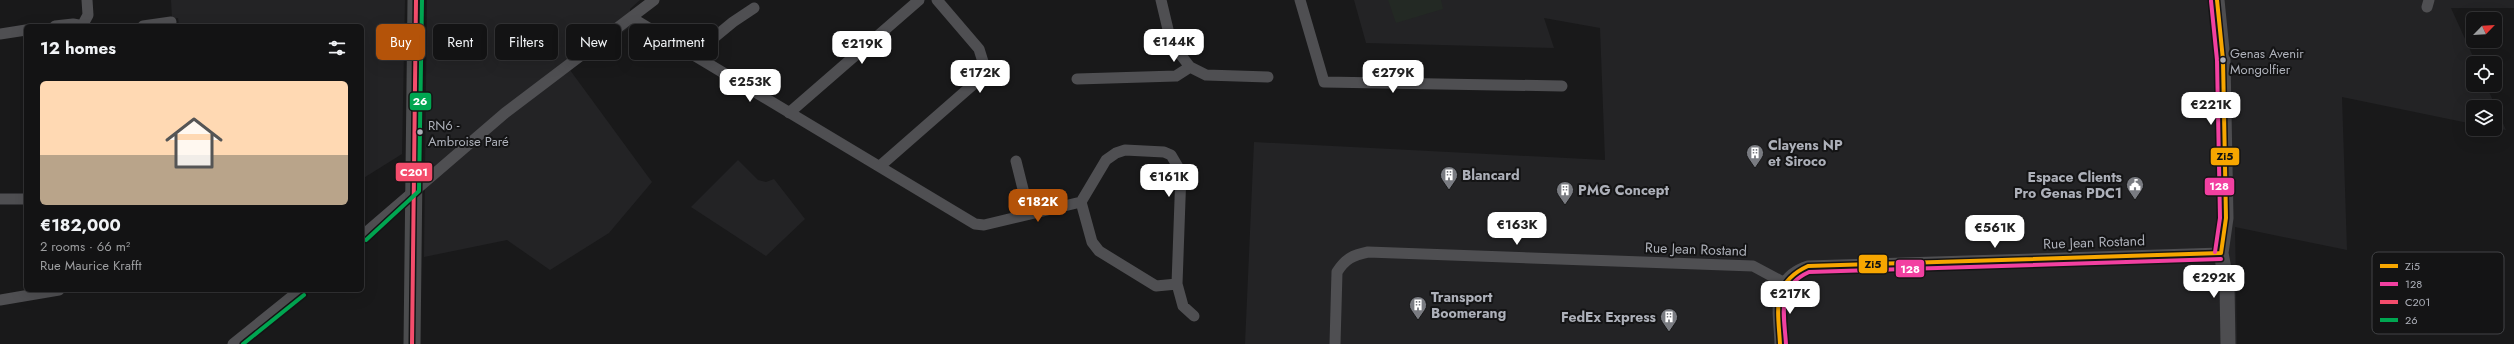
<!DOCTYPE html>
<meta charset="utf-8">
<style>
body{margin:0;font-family:Jost,sans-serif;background:#1c1c1d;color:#f1f3f6;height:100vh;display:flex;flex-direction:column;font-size:15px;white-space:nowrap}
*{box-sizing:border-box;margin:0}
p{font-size:13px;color:#9d9ea0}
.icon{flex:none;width:22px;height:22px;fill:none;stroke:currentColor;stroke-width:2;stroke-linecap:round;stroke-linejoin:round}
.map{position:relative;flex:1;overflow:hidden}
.details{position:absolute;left:24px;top:24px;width:340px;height:268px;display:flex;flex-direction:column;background:#131314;border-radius:6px;box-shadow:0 4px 16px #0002,0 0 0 1px #323234}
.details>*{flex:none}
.guide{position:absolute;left:376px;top:24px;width:380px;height:36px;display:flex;gap:8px}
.needle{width:26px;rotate:65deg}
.tools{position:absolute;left:2466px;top:12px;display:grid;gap:8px}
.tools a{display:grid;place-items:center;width:36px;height:36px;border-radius:6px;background:#131314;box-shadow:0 4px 16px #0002,0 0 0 1px #323234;font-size:20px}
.price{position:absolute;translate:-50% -34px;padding:0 9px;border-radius:8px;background:#fff;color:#222;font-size:13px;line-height:26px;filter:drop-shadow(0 1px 2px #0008)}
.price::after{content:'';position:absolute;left:50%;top:24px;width:12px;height:9px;margin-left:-6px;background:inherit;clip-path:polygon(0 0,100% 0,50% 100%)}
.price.active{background:#b45309;color:#fff}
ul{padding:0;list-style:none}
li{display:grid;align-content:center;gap:8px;height:212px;padding:0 16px}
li+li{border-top:1px solid #323234}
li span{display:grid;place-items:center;height:124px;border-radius:6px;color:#555}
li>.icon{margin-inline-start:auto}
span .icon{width:72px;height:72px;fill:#fffc;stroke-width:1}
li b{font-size:17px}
h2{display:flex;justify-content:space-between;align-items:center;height:48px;padding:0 16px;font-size:17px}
.chip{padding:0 14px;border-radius:6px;background:#131314;box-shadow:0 4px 16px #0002,0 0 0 1px #323234;font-size:14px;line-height:36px}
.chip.active{background:#b45309;color:#fff}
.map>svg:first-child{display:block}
.built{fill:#232325}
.green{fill:#232924}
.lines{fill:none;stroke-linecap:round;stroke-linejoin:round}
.street{stroke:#4f4f52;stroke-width:11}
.secondary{stroke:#4d4d50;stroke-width:15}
.primary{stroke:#4b4c4e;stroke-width:17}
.bus-1-casing{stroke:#141415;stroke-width:7}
.bus-2-casing{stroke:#141415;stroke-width:7}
.bus-3-casing{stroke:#141415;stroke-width:7}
.bus-4-casing{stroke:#141415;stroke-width:7}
.bus-1{stroke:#f7a600;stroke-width:4}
.bus-2{stroke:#f240a1;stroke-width:4}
.bus-3{stroke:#f44d6c;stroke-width:4}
.bus-4{stroke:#00a651;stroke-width:4}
.bus-dot{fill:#adb0b9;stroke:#141415;stroke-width:1.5}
.labels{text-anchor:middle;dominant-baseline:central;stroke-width:4;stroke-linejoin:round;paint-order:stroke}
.bus-label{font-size:13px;fill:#adb0b9;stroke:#141415;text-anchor:start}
.poi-label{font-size:14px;font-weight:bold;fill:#adb0b9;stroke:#141415;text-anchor:start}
.street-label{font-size:14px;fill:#adb0b9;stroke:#141415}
.key{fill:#141415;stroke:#424346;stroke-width:1}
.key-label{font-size:11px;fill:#adb0b9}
.line-badge{stroke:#141415;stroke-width:1.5}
.badge-label{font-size:11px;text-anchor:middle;font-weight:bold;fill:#fff}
.pale-badge-label{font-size:11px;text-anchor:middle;font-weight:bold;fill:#111}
</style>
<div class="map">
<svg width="2514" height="344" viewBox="0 0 2514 344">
<rect width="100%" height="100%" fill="#19191a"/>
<path class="built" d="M171 0H405L402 154 362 179V26H179L178 18 172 19Z
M427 0H640L630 9V27L570 70 652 182 609 233 550 270 507 240 424 257Z
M1354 0H2514V8H2451L2476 63H2473V85H2486L2506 130 2495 128V107H2473V124L2342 97 2347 250 2235 227 2237 344H1245L1254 142 1605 160 1600 28 1544 18 1554 48 1366 43Z
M738 160 758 180 766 182 774 179 805 219 766 256 691 207Z"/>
<path class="green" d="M1388 0H1441L1443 9 1396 23Z"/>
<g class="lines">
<path class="street" d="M1161 0 1171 42 1190 67
M1300 0 1324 82 1562 86
M2427 7 2429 0
M632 18 975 224 984 225 1081 202 1092 242 1099 251 1156 286 1177 284
M55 26 73 24 84 26
M82 26 88 15 87 0
M143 26 171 22
M0 34 26 30
M693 55 733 22 754 8
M1077 79 1176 76 1190 67 1206 75 1268 77
M789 113 919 0
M1016 161 1029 213
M880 166 976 82 984 65 979 49 937 0
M0 199H26
M1081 202 1106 160 1116 153 1125 150 1164 152 1171 155 1181 172 1177 284 1183 306 1194 316
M362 236 505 113 654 0
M0 300 59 290
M233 344 300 290
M1335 344 1337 272C1345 259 1353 255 1368 252L1753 266 1783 282
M1780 344C1779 311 1769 279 1808 266L2221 253"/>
<path class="secondary" d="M2217 0 2223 60 2226 218 2221 253 2227 285 2228 344"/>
<path class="primary" d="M412 344 416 0"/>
<defs>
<path id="bus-1" d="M2217 0 2223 60 2226 218 2221 253
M1780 344C1778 309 1771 283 1808 266L2221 253"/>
<path id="bus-2" d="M2211 1 2217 60 2220 218 2215 252
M1786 344C1784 313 1776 287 1809 272L2221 259"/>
<path id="bus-3" d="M412 344 416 0"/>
<path id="bus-4" d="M366 240 419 191 422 0
M243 344 304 295"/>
</defs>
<use href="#bus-1" class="bus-1-casing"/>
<use href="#bus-2" class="bus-2-casing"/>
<use href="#bus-3" class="bus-3-casing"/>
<use href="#bus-4" class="bus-4-casing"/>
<use href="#bus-1" class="bus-1"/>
<use href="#bus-2" class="bus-2"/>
<use href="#bus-3" class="bus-3"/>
<use href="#bus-4" class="bus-4"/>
</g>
<defs>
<symbol id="building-pin" viewBox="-11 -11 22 30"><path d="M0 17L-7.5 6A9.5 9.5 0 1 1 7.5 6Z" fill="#797b81" stroke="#141415"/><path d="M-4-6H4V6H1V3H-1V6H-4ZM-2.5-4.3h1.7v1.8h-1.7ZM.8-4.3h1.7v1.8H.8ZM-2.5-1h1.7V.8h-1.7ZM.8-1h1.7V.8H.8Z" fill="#fff"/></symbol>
<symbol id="civic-pin" viewBox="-11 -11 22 30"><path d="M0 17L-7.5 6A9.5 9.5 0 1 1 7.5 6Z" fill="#797b81" stroke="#141415"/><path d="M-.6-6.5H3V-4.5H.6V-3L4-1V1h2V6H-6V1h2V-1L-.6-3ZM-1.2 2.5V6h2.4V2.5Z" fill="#fff"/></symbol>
</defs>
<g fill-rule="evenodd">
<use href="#building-pin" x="1745" y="143" width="20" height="27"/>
<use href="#building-pin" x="1439" y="165" width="20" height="27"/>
<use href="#civic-pin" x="2125" y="175" width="20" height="27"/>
<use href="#building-pin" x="1555" y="180" width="20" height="27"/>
<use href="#building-pin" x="1408" y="295" width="20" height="27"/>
<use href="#building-pin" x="1659" y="307" width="20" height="27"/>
</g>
<g class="bus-dot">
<circle cx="2223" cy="60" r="3.5"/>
<circle cx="420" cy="132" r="3.5"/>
</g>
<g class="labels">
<g class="bus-label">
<text x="2230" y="53">Genas Avenir<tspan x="2230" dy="16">Mongolfier</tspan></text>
<text x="428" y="125">RN6 -<tspan x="428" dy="16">Ambroise Paré</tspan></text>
</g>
<g class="poi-label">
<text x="1768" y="145">Clayens NP<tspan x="1768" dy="16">et Siroco</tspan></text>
<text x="1462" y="175">Blancard</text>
<text x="2122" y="177" text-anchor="end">Espace Clients<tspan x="2122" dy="16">Pro Genas PDC1</tspan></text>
<text x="1578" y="190">PMG Concept</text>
<text x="1431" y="297">Transport<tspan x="1431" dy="16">Boomerang</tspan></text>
<text x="1656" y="317" text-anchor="end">FedEx Express</text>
</g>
<g class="street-label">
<text transform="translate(2094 242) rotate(-2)">Rue Jean Rostand</text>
<text transform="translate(1696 249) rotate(2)">Rue Jean Rostand</text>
</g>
</g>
<rect x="2372" y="252" width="132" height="82" rx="6" class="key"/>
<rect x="2380" y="264" width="18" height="4" fill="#f7a600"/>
<rect x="2380" y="282" width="18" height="4" fill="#f240a1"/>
<rect x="2380" y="300" width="18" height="4" fill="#f44d6c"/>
<rect x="2380" y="318" width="18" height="4" fill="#00a651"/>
<g class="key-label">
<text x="2405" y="270">Zi5</text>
<text x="2405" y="288">128</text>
<text x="2405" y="306">C201</text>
<text x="2405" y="324">26</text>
</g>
<g class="line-badge">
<rect x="409" y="92" width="23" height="19" rx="4" fill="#00a651"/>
<rect x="2210" y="147" width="30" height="19" rx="4" fill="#f7a600"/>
<rect x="395" y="162" width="38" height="20" rx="4" fill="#f44d6c"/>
<rect x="2204" y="177" width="31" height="19" rx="4" fill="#f240a1"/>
<rect x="1858" y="254" width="30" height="20" rx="4" fill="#f7a600"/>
<rect x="1895" y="259" width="30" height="19" rx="4" fill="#f240a1"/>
</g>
<g class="badge-label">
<text x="420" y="105">26</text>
<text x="414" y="176">C201</text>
<text x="2219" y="190">128</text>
<text x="1910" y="273">128</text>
</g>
<g class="pale-badge-label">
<text x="2225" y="160">Zi5</text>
<text x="1873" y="268">Zi5</text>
</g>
</svg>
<div class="tools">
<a><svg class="needle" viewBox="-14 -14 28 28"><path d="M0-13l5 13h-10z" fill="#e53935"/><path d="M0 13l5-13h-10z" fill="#9d9ea0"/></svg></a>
<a><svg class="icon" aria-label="locate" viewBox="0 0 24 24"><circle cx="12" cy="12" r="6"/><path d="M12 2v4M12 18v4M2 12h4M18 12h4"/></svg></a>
<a><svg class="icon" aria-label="layers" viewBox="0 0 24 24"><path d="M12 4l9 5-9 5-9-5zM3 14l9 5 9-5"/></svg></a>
</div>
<b class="price" style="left:1174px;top:63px">€144K</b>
<b class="price" style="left:862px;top:65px">€219K</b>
<b class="price" style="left:980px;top:94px">€172K</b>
<b class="price" style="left:1393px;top:94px">€279K</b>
<b class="price" style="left:750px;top:103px">€253K</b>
<b class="price" style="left:2211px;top:126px">€221K</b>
<b class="price" style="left:1169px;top:198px">€161K</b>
<b class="price active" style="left:1038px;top:223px">€182K</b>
<b class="price" style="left:1517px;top:246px">€163K</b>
<b class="price" style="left:1995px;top:249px">€561K</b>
<b class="price" style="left:2214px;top:299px">€292K</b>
<b class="price" style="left:1790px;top:315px">€217K</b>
<div class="guide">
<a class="chip active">Buy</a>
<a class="chip">Rent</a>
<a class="chip">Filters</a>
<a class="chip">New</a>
<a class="chip">Apartment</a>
</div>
<section class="details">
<h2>12 homes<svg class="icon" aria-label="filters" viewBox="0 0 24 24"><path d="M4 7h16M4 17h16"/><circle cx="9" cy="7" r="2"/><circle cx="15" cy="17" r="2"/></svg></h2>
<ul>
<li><span style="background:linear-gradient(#ffd9b3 60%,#b9a48a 0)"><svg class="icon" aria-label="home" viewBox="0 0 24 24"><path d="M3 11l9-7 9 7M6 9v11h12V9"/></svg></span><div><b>€182,000</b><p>2 rooms · 66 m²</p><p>Rue Maurice Krafft</p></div></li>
</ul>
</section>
</div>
